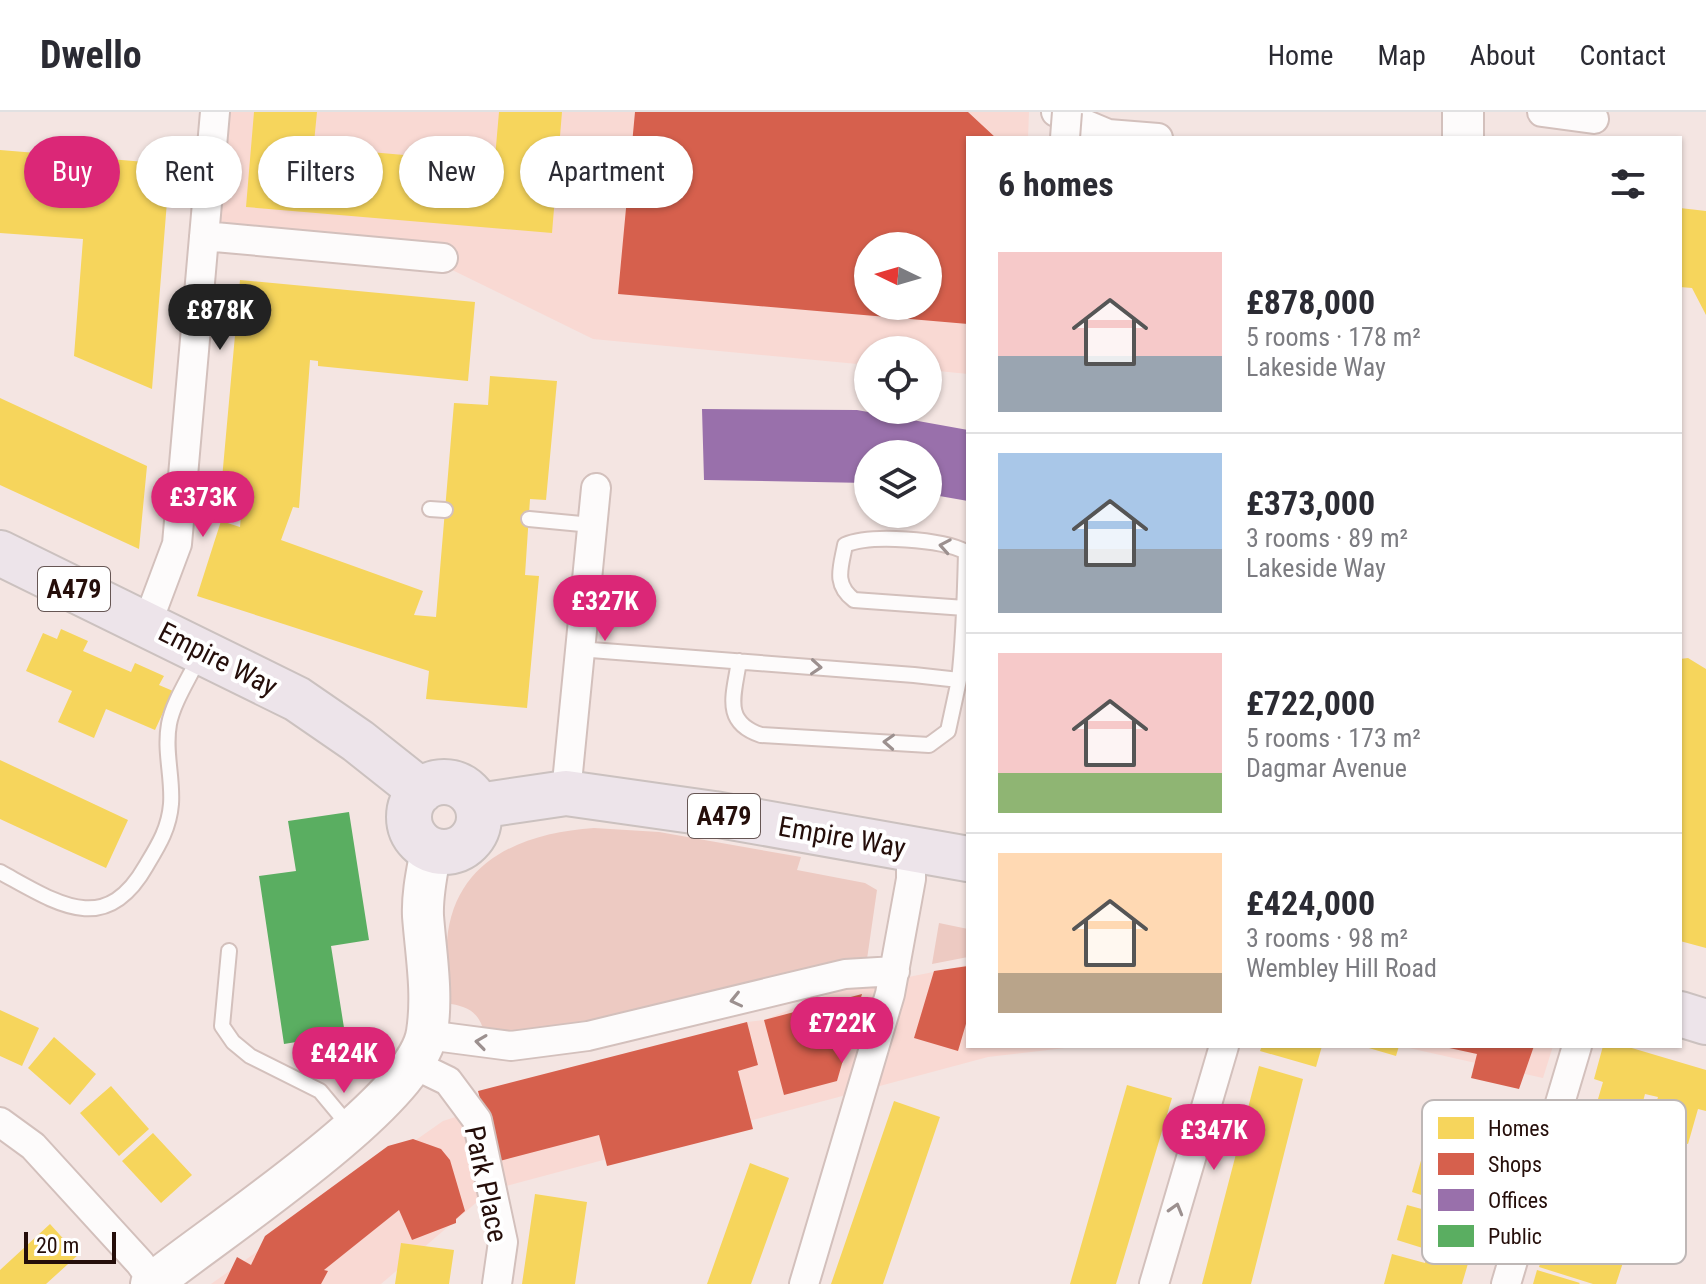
<!DOCTYPE html>
<meta charset="utf-8">
<style>
body{margin:0;font-family:"Roboto Condensed",sans-serif;background:#f2f2f3;color:#2b2b33;height:100vh;display:flex;flex-direction:column;font-size:30px;white-space:nowrap}
*{box-sizing:border-box;margin:0}
p{font-size:26px;color:#7c7c81}
.icon{flex:none;width:44px;height:44px;fill:none;stroke:currentColor;stroke-width:2;stroke-linecap:round;stroke-linejoin:round}
.map{position:relative;flex:1;overflow:hidden}
.panel{position:absolute;left:966px;top:24px;width:716px;height:912px;display:flex;flex-direction:column;background:#fff;border-radius:0px;box-shadow:0 2px 6px #0004}
.panel>*{flex:none}
.hud{position:absolute;left:24px;top:24px;width:760px;height:72px;display:flex;gap:16px}
.needle{width:52px;rotate:275deg}
.tools{position:absolute;left:854px;top:120px;display:grid;gap:16px}
.tools a{display:grid;place-items:center;width:88px;height:88px;border-radius:50%;background:#fff;box-shadow:0 2px 6px #0004;font-size:40px}
.scale{position:absolute;left:24px;bottom:20px;width:92px;box-sizing:border-box;padding-left:8px;border:4px solid #250e0a;border-top:0;font-size:22px;line-height:28px;white-space:nowrap;color:#250e0a;-webkit-text-stroke:6px #fff;paint-order:stroke}
.price{position:absolute;translate:-50% -68px;padding:0 18px;border-radius:28px;background:#db2777;color:#fff;font-size:26px;line-height:52px;filter:drop-shadow(0 2px 4px #0008)}
.price::after{content:'';position:absolute;left:50%;top:48px;width:24px;height:18px;margin-left:-12px;background:inherit;clip-path:polygon(0 0,100% 0,50% 100%)}
.price.current{background:#222;color:#fff}
ul{padding:0;list-style:none}
li{display:flex;align-items:center;gap:24px;height:200px;padding:0 32px}
li+li{border-top:2px solid #e1e1e2}
li span{display:grid;place-items:center;flex:none;width:224px;height:160px;border-radius:0px;color:#555}
li>.icon{margin-inline-start:auto}
span .icon{width:96px;height:96px;fill:#fffc;stroke-width:1}
li b{font-size:34px}
h2{display:flex;justify-content:space-between;align-items:center;height:96px;padding:0 32px;font-size:34px}
.chip{padding:0 28px;border-radius:36px;background:#fff;box-shadow:0 2px 6px #0004;font-size:28px;line-height:72px}
.chip.current{background:#db2777;color:#fff}
header{display:flex;align-items:center;gap:48px;box-sizing:border-box;height:112px;padding:0 40px;background:#fff;border-bottom:2px solid #e1e1e2}
header strong{font-size:38px}
nav{display:flex;gap:44px;margin-inline-start:auto;font-size:28px}
.map>svg:first-child{display:block}
.built{fill:#f9d9d3;fill-rule:evenodd}
.green{fill:#edcac2}
.homes{fill:#f6d55c}
.shops{fill:#d6604d;fill-rule:evenodd}
.offices{fill:#9970ab}
.public{fill:#5aae61}
.lines{fill:none;stroke-linecap:round;stroke-linejoin:round}
.lane-casing{stroke:#d3c0bc;stroke-width:18}
.street-casing{stroke:#d3c0bc;stroke-width:32}
.secondary-casing{stroke:#d3c0bc;stroke-width:44}
.primary-casing{stroke:#cbc1bf;stroke-width:48}
.lane{stroke:#fdfbfb;stroke-width:14}
.street{stroke:#fdfbfb;stroke-width:28}
.secondary{stroke:#fdfbfb;stroke-width:40}
.primary{stroke:#ede4ea;stroke-width:44}
.street-bridge-casing{stroke:#d3c0bc;stroke-width:32;stroke-linecap:butt}
.street-bridge{stroke:#fdfbfb;stroke-width:28}
.oneway{stroke:#9c908f}
.labels{text-anchor:middle;dominant-baseline:central;stroke-width:8;stroke-linejoin:round;paint-order:stroke}
.shield{fill:#fff;stroke:#665654;stroke-width:2}
.shield-label{font-size:26px;font-weight:bold;fill:#250e0a}
.street-label{font-size:28px;fill:#250e0a;stroke:#fff}
.key{fill:#fff;stroke:#beb7b6;stroke-width:2}
.key-label{font-size:22px;fill:#250e0a}
</style>
<header>
<strong>Dwello</strong>
<nav><a>Home</a><a>Map</a><a>About</a><a>Contact</a></nav>
</header>
<div class="map">
<svg width="1706" height="1172" viewBox="0 0 1706 1172">
<rect width="100%" height="100%" fill="#f4e5e2"/>
<path class="built" d="M226 0H1029L1028 26H968V262L928 258V238H868V253L593 227 444 154 214 131ZM868 134H928V194H868Z
M968 853V934H1082L988 945 491 1078 381 1172H211L443 1009 747 910 764 908 834 880Z
M1400 934H1553L1543 966Z"/>
<path class="green" d="M594 716 659 720 801 745 797 758 865 771 877 778 867 847 828 851 552 922 484 921C480 902 470 895 451 892 449 871 445 849 447 829 454 748 522 721 594 716Z
M939 811 968 817V845L932 852Z"/>
<path class="homes" d="M254 0H317L313 41 325 42V36L483 50V56L494 57 499 0H562L552 121 246 95Z
M0 38 170 52 152 277 74 244 83 127 0 121Z
M1680 96 1706 99V203L1692 176 1680 175Z
M240 168 475 190 468 269 318 254V249L310 248 299 396 293 395 281 428 423 479 414 503 436 505 454 291 488 293 490 264 557 269 546 388 530 387 525 463 539 464 527 596 426 587 429 559 197 484 221 409 240 415 242 391 220 389Z
M0 286 147 354 139 437 0 373Z
M61 517 88 529 83 539 131 560 135 551 164 564 159 573 173 579 155 618 106 597 94 626 58 610 72 579 26 559 43 521 57 527Z
M1688 546 1706 557V836L1680 829V547Z
M0 648 128 708 106 756 0 707Z
M0 898 39 916 22 954 0 944Z
M54 925 96 962 70 993 28 956Z
M1262 934H1322L1316 955 1260 939Z
M1362 934H1399L1396 944Z
M1603 934H1625L1706 958V999L1698 997 1688 1032 1647 1020 1658 985 1645 982 1636 1016 1593 1004 1603 970 1594 967Z
M1259 954 1303 967 1251 1172H1202Z
M1127 973 1172 986 1116 1172H1070Z
M111 974 149 1017 119 1044 80 1001Z
M894 989 940 1005 883 1172H831Z
M1436 998 1467 1008 1469 1000 1509 1011 1462 1172H1384L1392 1142 1425 1151 1429 1138 1397 1128 1407 1093 1440 1102 1443 1090 1412 1080 1422 1045 1454 1055 1457 1042 1426 1032Z
M153 1021 192 1063 161 1091 122 1049Z
M750 1051 789 1066 751 1172H707Z
M535 1082 587 1090 575 1172H522Z
M1557 1102 1631 1126 1616 1172H1593L1539 1155Z
M50 1112 78 1143 46 1172H0V1158Z
M401 1131 454 1138 449 1172H395Z
M1537 1158 1580 1171 1579 1172H1533Z"/>
<path class="shops" d="M635 0H968L996 26H968V212L618 182ZM868 134H928V194H868Z
M968 854V905L958 939 914 926 934 859Z
M862 882 837 969 784 983 764 908Z
M747 910 758 953 738 959 753 1017 607 1054 599 1023 496 1050 478 979Z
M1440 934H1534L1519 977 1471 966 1477 942Z
M413 1027 441 1037 450 1048 465 1099 456 1107V1111L412 1128 399 1098 324 1158 328 1159 321 1172H224L237 1145 251 1153 265 1124 388 1034Z"/>
<path class="offices" d="M702 297 857 298 968 318V389L928 382V342H868V371L704 368Z"/>
<path class="public" d="M349 700 369 828 331 834 345 922 284 932 259 764 296 759 288 709Z"/>
<g class="lines">
<defs>
<path id="lane" d="M430 397 445 398
M529 407 592 413
M578 537 914 563 959 568 948 619 929 633 761 623C722 610 734 583 739 549
M959 568C964 526 965 483 966 440 942 427 870 422 845 433 841 455 833 472 854 488L965 496
M0 760C57 791 105 826 146 754 158 734 169 717 171 692 173 666 164 639 169 612 173 590 190 565 199 545
M229 839 222 914 233 930 250 944 320 979 350 1015"/>
<path id="street" d="M1056 0 1108 22 1158 26
M1542 0 1594 7
M204 124 443 146
M147 512 177 432 215 0
M566 681 596 376
M427 923 511 934 588 924 845 862 895 859
M415 953 448 969 477 1008 503 1130 497 1172
M0 1010 33 1034 140 1151 155 1172
M804 1172 890 882 911 767V737
M1154 1172 1224 934
M1506 1172 1577 934"/>
<path id="secondary" d="M1463 26V0
M151 1172C211 1123 417 990 427 920 433 881 426 843 423 804 422 782 427 760 431 738"/>
<path id="primary" d="M0 441 297 587 358 629 421 679
M409 705a35 35 0 1 1 70 0a35 35 0 1 1-70 0Z
M478 694 566 681 714 702 968 747
M1680 902 1706 910"/>
</defs>
<use href="#lane" class="lane-casing"/>
<use href="#street" class="street-casing"/>
<use href="#secondary" class="secondary-casing"/>
<use href="#primary" class="primary-casing"/>
<use href="#lane" class="lane"/>
<use href="#street" class="street"/>
<use href="#secondary" class="secondary"/>
<use href="#primary" class="primary"/>
<defs>
<path id="street-bridge" d="M1065 26 1067 0"/>
</defs>
<use href="#street-bridge" class="street-bridge-casing"/>
<use href="#street-bridge" class="street-bridge"/>
</g>
<defs><path id="oneway-chevron" d="M-2-3.5L2.5 0L-2 3.5" fill="none" stroke-width="1.6" stroke-linecap="round" stroke-linejoin="round" transform="scale(2)"/></defs>
<g class="oneway">
<use href="#oneway-chevron" transform="translate(945 434) rotate(-170)"/>
<use href="#oneway-chevron" transform="translate(816 555) rotate(4)"/>
<use href="#oneway-chevron" transform="translate(889 630) rotate(-177)"/>
<use href="#oneway-chevron" transform="translate(736 888) rotate(167)"/>
<use href="#oneway-chevron" transform="translate(481 930) rotate(-172)"/>
<use href="#oneway-chevron" transform="translate(1176 1097) rotate(-74)"/>
</g>
<g class="labels">
<g class="shield">
<rect x="38" y="455" width="72" height="44" rx="6"/>
<rect x="688" y="682" width="72" height="44" rx="6"/>
</g>
<g class="shield-label">
<text x="74" y="477">A479</text>
<text x="724" y="704">A479</text>
</g>
<g class="street-label">
<text transform="translate(218 547) rotate(27)">Empire Way</text>
<text transform="translate(842 725) rotate(10)">Empire Way</text>
<text transform="translate(486 1072) rotate(78)">Park Place</text>
</g>
</g>
<rect x="1422" y="988" width="264" height="164" rx="12" class="key"/>
<rect x="1438" y="1005" width="36" height="22" fill="#f6d55c"/>
<rect x="1438" y="1041" width="36" height="22" fill="#d6604d"/>
<rect x="1438" y="1077" width="36" height="22" fill="#9970ab"/>
<rect x="1438" y="1113" width="36" height="22" fill="#5aae61"/>
<g class="key-label">
<text x="1488" y="1024">Homes</text>
<text x="1488" y="1060">Shops</text>
<text x="1488" y="1096">Offices</text>
<text x="1488" y="1132">Public</text>
</g>
</svg>
<div class="tools">
<a><svg class="needle" viewBox="-14 -14 28 28"><path d="M0-13l5 13h-10z" fill="#e53935"/><path d="M0 13l5-13h-10z" fill="#7c7c81"/></svg></a>
<a><svg class="icon" aria-label="locate" viewBox="0 0 24 24"><circle cx="12" cy="12" r="6"/><path d="M12 2v4M12 18v4M2 12h4M18 12h4"/></svg></a>
<a><svg class="icon" aria-label="layers" viewBox="0 0 24 24"><path d="M12 4l9 5-9 5-9-5zM3 14l9 5 9-5"/></svg></a>
</div>
<div class="scale">20 m</div>
<b class="price current" style="left:220px;top:240px">£878K</b>
<b class="price" style="left:203px;top:427px">£373K</b>
<b class="price" style="left:605px;top:531px">£327K</b>
<b class="price" style="left:842px;top:953px">£722K</b>
<b class="price" style="left:344px;top:983px">£424K</b>
<b class="price" style="left:1214px;top:1060px">£347K</b>
<div class="hud">
<a class="chip current">Buy</a>
<a class="chip">Rent</a>
<a class="chip">Filters</a>
<a class="chip">New</a>
<a class="chip">Apartment</a>
</div>
<section class="panel">
<h2>6 homes<svg class="icon" aria-label="filters" viewBox="0 0 24 24"><path d="M4 7h16M4 17h16"/><circle cx="9" cy="7" r="2"/><circle cx="15" cy="17" r="2"/></svg></h2>
<ul>
<li><span style="background:linear-gradient(#f6c9c9 65%,#9aa5b1 0)"><svg class="icon" aria-label="home" viewBox="0 0 24 24"><path d="M3 11l9-7 9 7M6 9v11h12V9"/></svg></span><div><b>£878,000</b><p>5 rooms · 178 m²</p><p>Lakeside Way</p></div></li>
<li><span style="background:linear-gradient(#a9c7e8 60%,#9aa5b1 0)"><svg class="icon" aria-label="home" viewBox="0 0 24 24"><path d="M3 11l9-7 9 7M6 9v11h12V9"/></svg></span><div><b>£373,000</b><p>3 rooms · 89 m²</p><p>Lakeside Way</p></div></li>
<li><span style="background:linear-gradient(#f6c9c9 75%,#8fb573 0)"><svg class="icon" aria-label="home" viewBox="0 0 24 24"><path d="M3 11l9-7 9 7M6 9v11h12V9"/></svg></span><div><b>£722,000</b><p>5 rooms · 173 m²</p><p>Dagmar Avenue</p></div></li>
<li><span style="background:linear-gradient(#ffd9b3 75%,#b9a48a 0)"><svg class="icon" aria-label="home" viewBox="0 0 24 24"><path d="M3 11l9-7 9 7M6 9v11h12V9"/></svg></span><div><b>£424,000</b><p>3 rooms · 98 m²</p><p>Wembley Hill Road</p></div></li>
</ul>
</section>
</div>
